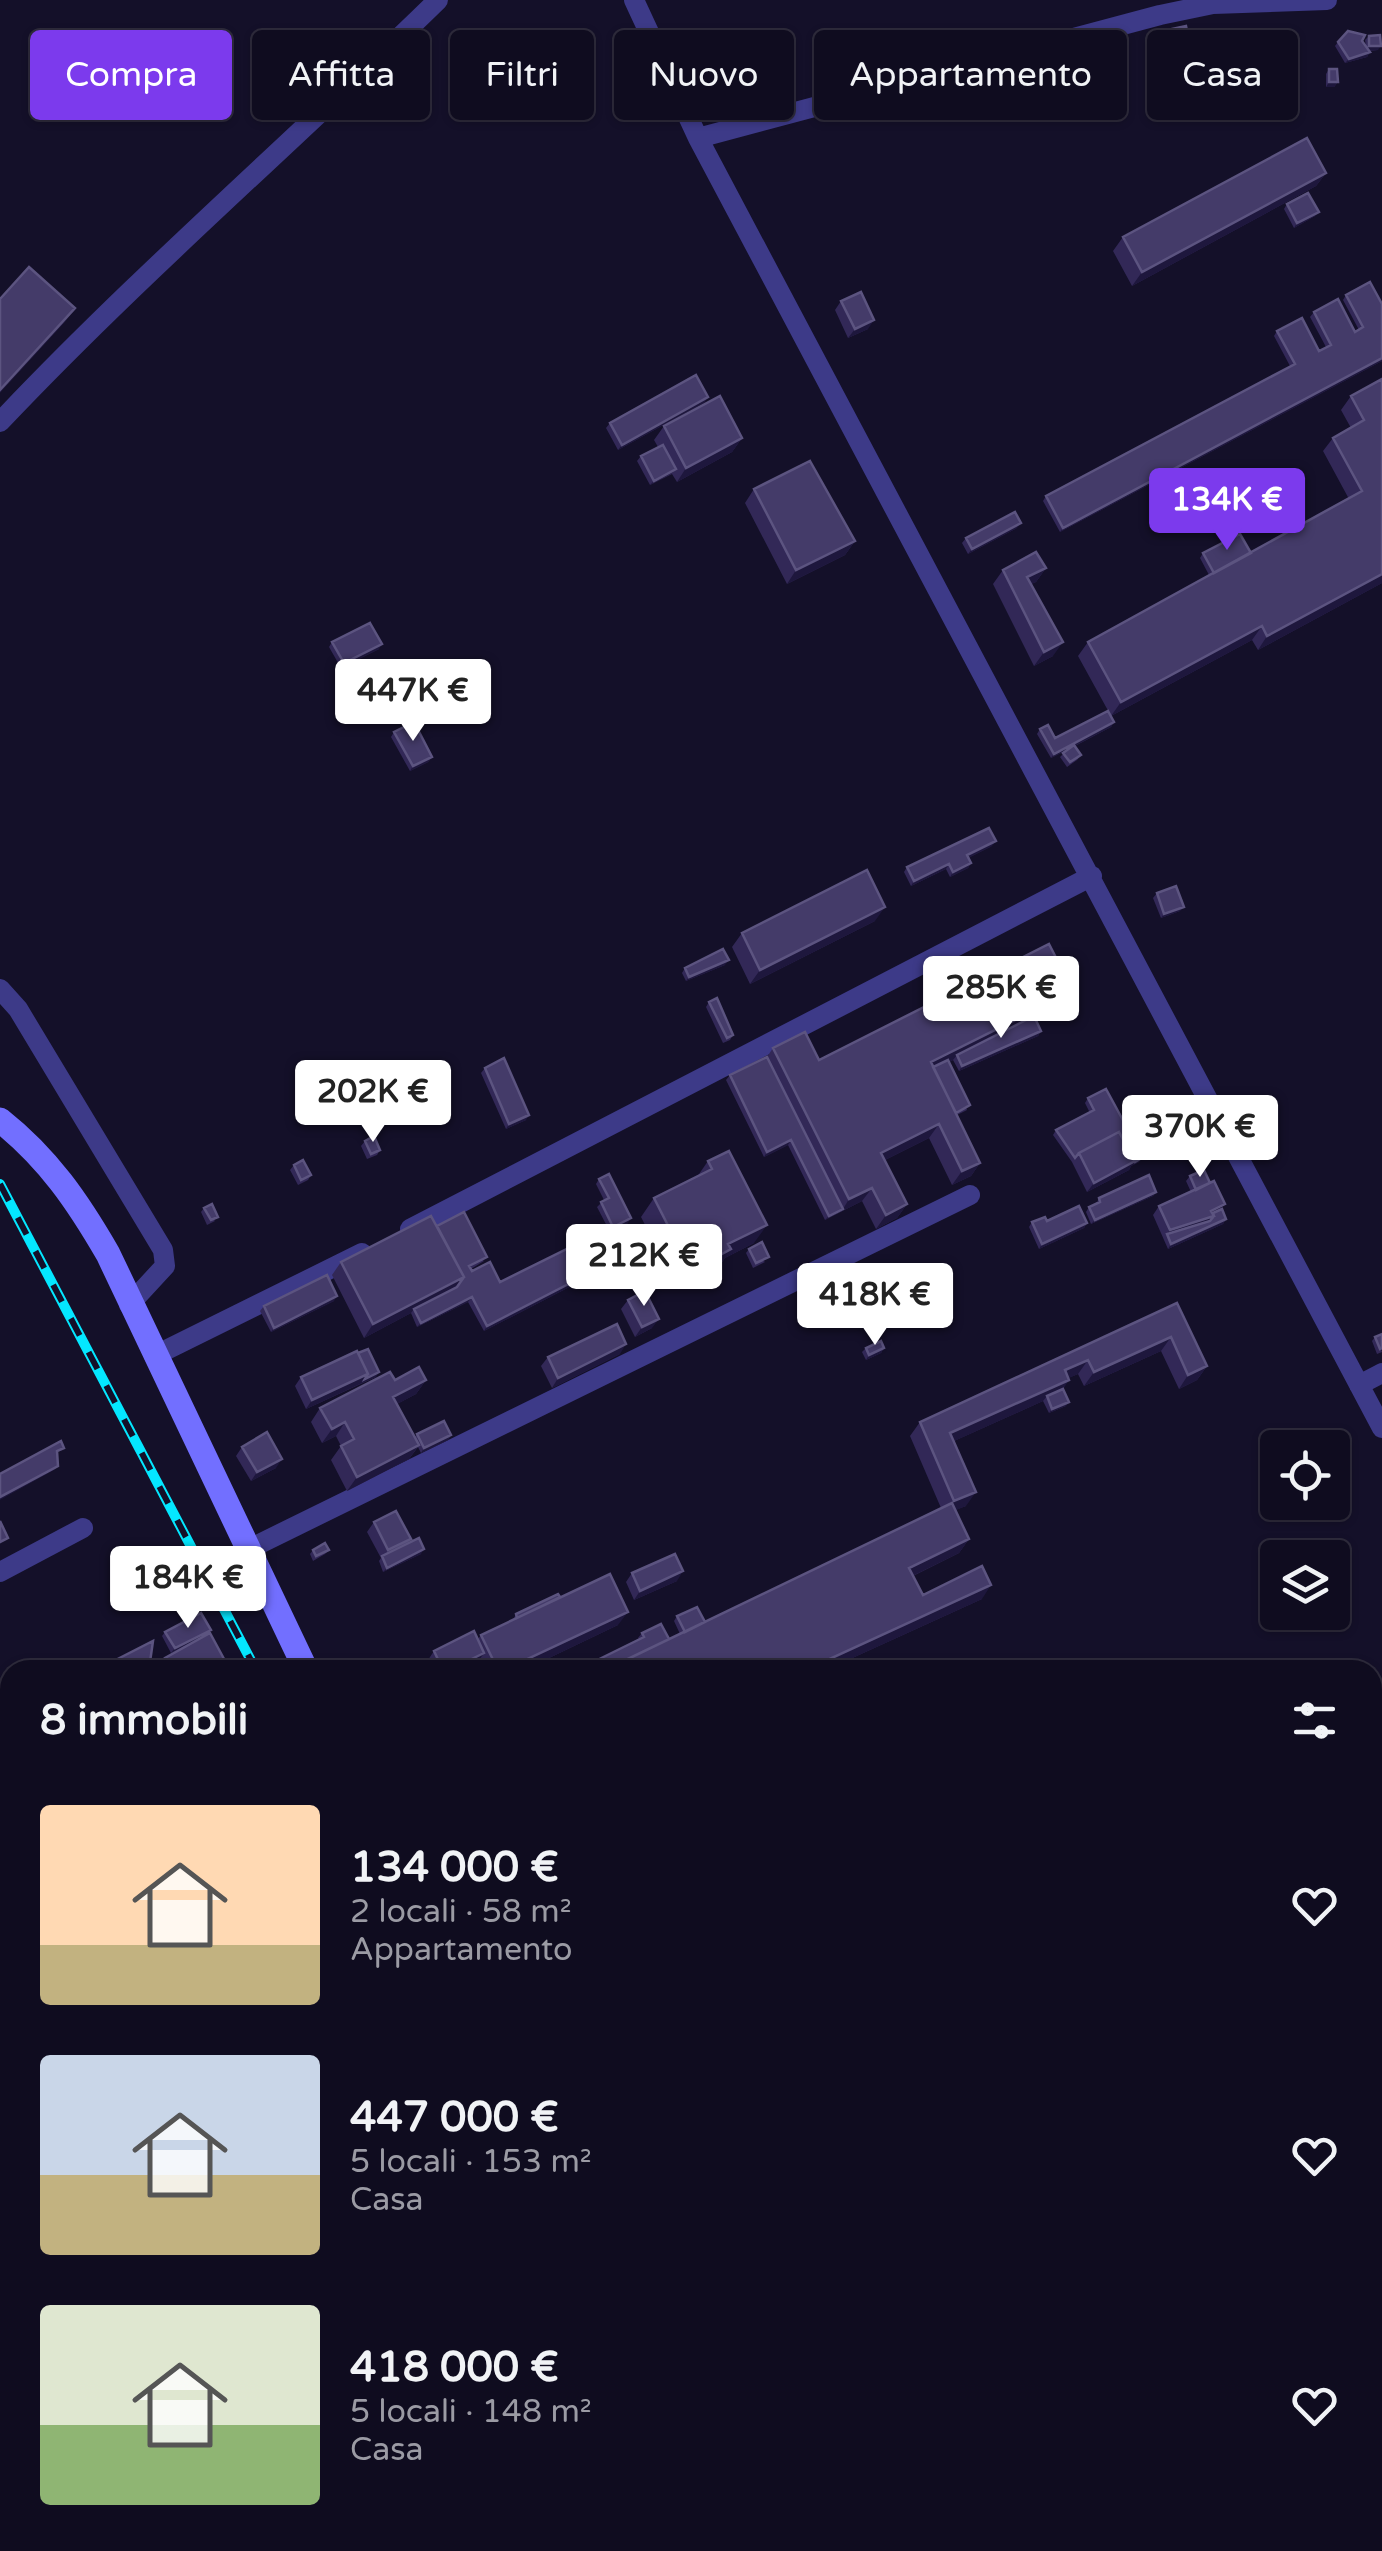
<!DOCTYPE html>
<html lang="it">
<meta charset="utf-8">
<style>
body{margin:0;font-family:"Varela Round",sans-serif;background:#1d1a2c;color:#f1f3f6;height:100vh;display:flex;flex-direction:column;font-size:38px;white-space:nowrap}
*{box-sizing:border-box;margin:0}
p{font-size:32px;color:#9b9ba4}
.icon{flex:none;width:55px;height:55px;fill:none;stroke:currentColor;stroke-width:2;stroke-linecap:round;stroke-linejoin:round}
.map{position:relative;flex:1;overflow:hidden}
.details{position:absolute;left:0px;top:1660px;width:1382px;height:892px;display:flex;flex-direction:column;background:#0f0c1f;border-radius:30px 30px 0 0;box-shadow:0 2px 8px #0004,0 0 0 2px #2f2c3d}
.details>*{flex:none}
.hud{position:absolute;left:30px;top:30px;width:1322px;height:90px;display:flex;gap:20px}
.buttons{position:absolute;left:1260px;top:1430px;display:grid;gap:20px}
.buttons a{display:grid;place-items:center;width:90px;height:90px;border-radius:10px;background:#0f0c1f;box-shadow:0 2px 8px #0004,0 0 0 2px #2f2c3d;font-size:50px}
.price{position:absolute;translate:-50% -85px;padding:0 22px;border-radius:10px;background:#fff;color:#222;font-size:32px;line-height:65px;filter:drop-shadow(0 2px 5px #0008)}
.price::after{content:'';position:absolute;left:50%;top:60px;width:30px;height:22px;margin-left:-15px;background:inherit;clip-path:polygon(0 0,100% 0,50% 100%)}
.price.current{background:#7c3aed;color:#fff}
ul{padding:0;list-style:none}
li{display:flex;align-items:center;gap:30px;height:250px;padding:0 40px}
li span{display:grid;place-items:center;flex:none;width:280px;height:200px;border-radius:10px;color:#555}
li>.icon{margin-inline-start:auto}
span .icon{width:120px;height:120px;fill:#fffc;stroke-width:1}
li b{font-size:42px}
h2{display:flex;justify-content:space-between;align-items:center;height:120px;padding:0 40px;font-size:42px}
.tag{padding:0 35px;border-radius:10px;background:#0f0c1f;box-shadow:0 2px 8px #0004,0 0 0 2px #2f2c3d;font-size:35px;line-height:90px}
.tag.current{background:#7c3aed;color:#fff}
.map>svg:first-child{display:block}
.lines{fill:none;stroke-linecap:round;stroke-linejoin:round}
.minor{stroke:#3d3a88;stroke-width:20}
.secondary{stroke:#726fff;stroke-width:25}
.rail-casing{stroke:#04e7ff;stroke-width:10}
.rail{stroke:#141029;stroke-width:6;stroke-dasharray:19;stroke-linecap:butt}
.wall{fill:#322857}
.shaded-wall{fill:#1e173d}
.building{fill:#443b69;stroke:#5c5480;stroke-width:2.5}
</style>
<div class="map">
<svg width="1382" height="2551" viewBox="0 0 1382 2551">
<rect width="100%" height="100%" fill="#141029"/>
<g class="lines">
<path class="minor" d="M634 0 698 138 1382 1428
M698 138 1160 15 1213 4 1327 0
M0 422C139 275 293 142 438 0
M0 989 18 1009 163 1250 165 1266 129 1305
M410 1229 1092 876
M154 1356 362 1253
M1359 1385 1382 1373
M247 1550 970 1195
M0 1572 83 1528
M0 1845 10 1840
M1372 2434 1382 2429
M0 2542 5 2551
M1125 2551 1143 2542"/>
<path class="secondary" d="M0 1120C48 1158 78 1202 108 1254L306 1670
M889 2542 896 2551"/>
<defs>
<path id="rail" d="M0 1184 256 1670
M701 2542 706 2551"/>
</defs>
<use href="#rail" class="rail-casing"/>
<use href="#rail" class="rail"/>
</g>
<path class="wall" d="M1172 29 1189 41 1186 46 1172 49 1169 34Z
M1369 36 1378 50 1369 51 1370 52 1367 57 1345 63 1335 46 1338 42 1362 41 1366 46 1365 40Z
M1329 69 1338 82 1334 87H1326V74Z
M1326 173 1316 186 1132 286 1113 251 1123 237Z
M1287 204 1315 216 1294 228 1284 209Z
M1346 295 1382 304V361L1060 532 1043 501 1046 496 1290 366 1274 336 1277 331 1319 351 1326 347 1310 317 1314 312 1355 332 1359 330 1343 300Z
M841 301 868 329 848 338 835 310Z
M1382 379V583L1258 650 1252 640 1111 716 1078 656 1088 642 1209 575 1200 558 1203 553H1251L1349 499 1323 451 1333 438 1351 428 1341 410 1351 396Z
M705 402 618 450 606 428 610 423Z
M664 426 742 438 732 452 677 482 672 474 650 485 637 461 641 456 658 447 654 440Z
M754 489 855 541 845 555 787 584 745 503Z
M1017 528 968 554 962 543 966 538Z
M1046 568 1036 582 1031 584 1053 656 1034 666 993 584 1003 570Z
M332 642 379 649 341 668 329 647Z
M379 705 400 712 397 716 383 724 375 710Z
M1114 722 1111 727 1075 746 1081 755 1077 760 1067 767 1060 757 1067 750 1051 758 1037 734 1040 729 1055 738Z
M394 732 432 757 428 762 410 771 391 737Z
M992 846 968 858 971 863 968 868 950 877 946 869 911 886 904 872 907 867Z
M1157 893 1180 911 1161 918 1153 898Z
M875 921 750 984 732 947 742 933Z
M725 965 686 981 682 973 685 968Z
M709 1002 733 1035 730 1040 723 1043 706 1007Z
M1063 1005 1035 1019 1041 1031 1038 1036 959 1071 953 1060 949 1062 967 1110 957 1115 980 1163 971 1176 952 1185 929 1138 885 1160 907 1204 897 1218 876 1229 862 1201 825 1220 788 1145 764 1157 726 1080 730 1075 767 1057 773 1048 819 1060Z
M485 1068 526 1120 506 1129 481 1073Z
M1088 1098 1139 1162 1131 1166 1129 1170 1087 1192 1072 1162 1053 1135 1056 1130 1090 1113 1085 1103Z
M365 1141 380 1150 377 1155 367 1159 361 1146Z
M708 1161 754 1243 725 1258 718 1268 694 1280 684 1260 667 1268 641 1217 654 1198 697 1177Z
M294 1165 311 1175 308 1180 298 1185 290 1170Z
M1190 1176 1222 1209 1226 1219 1223 1224 1168 1249 1153 1215 1159 1206 1191 1192 1186 1181Z
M599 1179 628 1223 610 1232 597 1207 604 1200 596 1184Z
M1156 1192 1153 1196 1091 1224 1086 1212 1089 1207 1096 1204 1099 1198Z
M204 1208 215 1221 207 1225 201 1212Z
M1047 1221 1087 1223 1084 1228 1039 1249 1029 1227 1032 1222Z
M437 1226 484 1261 471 1269 472 1271 500 1282 584 1276 581 1281 484 1331 468 1302 417 1327 411 1313 364 1338 332 1275 341 1262Z
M749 1249 765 1262 753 1268 746 1253Z
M628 1300 652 1328 635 1337 621 1309Z
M334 1301 271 1332 260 1311 264 1306Z
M1177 1303 1207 1366 1197 1380 1179 1389 1161 1351 1084 1386 1078 1374 1068 1378 1063 1389 1066 1406 1049 1413 1043 1401 954 1441 966 1506 955 1510 969 1539 959 1553 913 1576 923 1595 982 1599 826 1670 639 1639 638 1638 642 1633 669 1639 680 1634 674 1621 677 1616 705 1622 941 1508 910 1436 920 1422Z
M1375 1337 1382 1352 1377 1354 1372 1341Z
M866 1348H884L881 1353 866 1360 862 1352Z
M620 1354 552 1388 541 1366 548 1357Z
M301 1377H376L306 1409 295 1386Z
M395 1380H426L416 1394 397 1404 415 1437 417 1434 451 1435 448 1440 421 1453 418 1447 409 1459 347 1491 331 1460 341 1446 336 1436 322 1443 311 1422 320 1408Z
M242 1447 276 1468 251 1481 236 1456Z
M374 1522 411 1539 408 1543 421 1554 383 1572 379 1561 381 1558 367 1532Z
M313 1550H329L325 1554 313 1561 310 1554Z
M632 1573 677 1581 634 1600 626 1582Z
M560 1597 618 1625 524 1670H481L478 1662 462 1670H432L428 1660 434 1651 478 1639 481 1635 513 1620 516 1614Z
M211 1630 207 1635 230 1670H166L162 1662 165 1658 205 1636 171 1653 162 1636 165 1632Z
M10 1946V2034L0 2039V1951Z
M1372 2353 1382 2371V2412L1377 2415 1372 2406Z
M1076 2542H1107L1088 2551H1079Z
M1367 2542H1372L1382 2551H1363Z"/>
<path class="shaded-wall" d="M1189 41 1186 46 1172 49 1175 44Z
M1369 46H1381L1378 50 1366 51Z
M1370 52 1367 57 1345 63 1349 59Z
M1329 82H1338L1334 87H1326Z
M1326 173 1316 186 1132 286 1142 272Z
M1319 212 1315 216 1294 228 1297 223Z
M75 308 65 322 0 393V390Z
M874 320 868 329 848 338 855 329Z
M1382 358V361L1060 532 1063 528Z
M708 397 705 402 618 450 622 445Z
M742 438 732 452 677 482 686 468Z
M676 469 672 473 650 485 654 481Z
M1021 523 1017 528 968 554 972 549Z
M855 541 845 555 787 584 796 570Z
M1046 568 1036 582 1017 591 1027 577Z
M1382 574V583L1258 650 1267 636Z
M1262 626 1252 640 1111 716 1121 702Z
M1063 642 1053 656 1034 666 1044 652Z
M382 644 379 649 341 668 344 663Z
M1114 722 1111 727 1051 758 1054 754Z
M432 757 428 762 410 771 413 766Z
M996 841 992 846 964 860 967 855Z
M971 863 968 868 950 877 953 872Z
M949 864 946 869 911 886 914 881Z
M885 907 875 921 750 984 760 970Z
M1184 907 1180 911 1161 918 1164 914Z
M729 960 725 965 686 981 689 977Z
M1073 991 1063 1005 958 1058 957 1055 953 1060 925 1074 931 1062Z
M1041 1031 1038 1036 959 1071 962 1066Z
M529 1115 526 1120 506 1129 509 1124Z
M939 1124 929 1138 871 1167 881 1153Z
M791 1140 788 1145 764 1157 767 1152Z
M1143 1157 1139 1162 1131 1166 1129 1170 1087 1192 1094 1183Z
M980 1163 971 1176 952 1185 962 1171Z
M872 1188 862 1201 825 1220 829 1216 843 1209 849 1199Z
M1156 1192 1153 1196 1091 1224 1095 1220Z
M907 1204 897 1218 876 1229 886 1215Z
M1225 1204 1207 1225 1167 1234 1170 1230Z
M631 1218 628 1223 610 1232 613 1227Z
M1226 1219 1223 1224 1168 1249 1171 1244Z
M1087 1223 1084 1228 1039 1249 1042 1244Z
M767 1225 754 1243 725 1258 718 1268 694 1280 707 1262 728 1244Z
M696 1241 684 1260 667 1268 680 1249Z
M584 1276 581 1281 484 1331 487 1326Z
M464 1277 454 1291 414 1309 411 1313 364 1338 373 1324Z
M337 1296 334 1301 271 1332 274 1328Z
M472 1297 468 1302 417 1327 421 1323Z
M659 1319 652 1328 635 1337 642 1327Z
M1171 1337 1161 1351 1084 1386 1094 1372Z
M626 1344 620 1354 552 1388 558 1378Z
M884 1348 881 1353 866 1360 869 1355Z
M1088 1360 1078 1374 1055 1384 1065 1370Z
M1207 1366 1197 1380 1179 1389 1188 1375Z
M379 1372 376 1377 362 1383 365 1379Z
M368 1374 362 1383 306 1409 312 1400Z
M426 1380 416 1394 384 1411 393 1397Z
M1069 1380 1060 1394 1047 1396 1043 1401 941 1447 950 1433Z
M1069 1402 1066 1406 1049 1413 1052 1409Z
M345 1422 336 1436 322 1443 332 1429Z
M451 1435 448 1440 421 1453 424 1448Z
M419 1445 409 1459 347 1491 357 1477Z
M282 1459 276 1468 251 1481 257 1472Z
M58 1466 54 1470 0 1500V1497Z
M976 1492 966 1506 944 1515 954 1501Z
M969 1539 959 1553 900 1582 909 1568Z
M424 1549 421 1554 383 1572 387 1568Z
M683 1571 677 1581 634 1600 640 1591Z
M991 1585 982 1599 826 1670H810L812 1667Z
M628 1612 618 1625 524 1670H504Z
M211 1630 207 1635 171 1653 175 1648Z
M484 1653 478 1662 462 1670H449Z
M10 1772V1781L0 1786V1777Z
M10 2025V2034L0 2039V2036L7 2027Z
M1100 2542H1107L1088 2551H1083Z"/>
<path class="building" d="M1186 26 1189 41 1175 44 1172 29Z
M1348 31 1365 35 1362 41 1370 52 1349 59 1338 42Z
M1380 35 1381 46H1369V36Z
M1329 69H1337L1338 82H1329Z
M1307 138 1326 173 1142 272 1123 237Z
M1308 193 1319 212 1297 223 1287 204Z
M29 267 75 308 0 390V299Z
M1370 282 1382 304V358L1063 528 1046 496 1295 364 1277 331 1302 318 1319 351 1331 345 1314 312 1338 299 1355 332 1363 327 1346 295Z
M861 292 874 320 855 329 841 301Z
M696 375 708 397 622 445 610 423Z
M1382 379V574L1267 636 1262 626 1121 702 1088 642 1362 491 1333 438 1364 420 1351 396Z
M720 396 742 438 686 468 664 426Z
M663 445 676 469 654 481 641 456Z
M810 461 855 541 796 570 754 489Z
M1015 512 1021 523 972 549 966 538Z
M1240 534 1251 553 1214 573 1203 553Z
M1036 552 1046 568 1027 577 1063 642 1044 652 1003 570Z
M370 623 382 644 344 663 332 642Z
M392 697 400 712 387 719 379 705Z
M1108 711 1114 722 1054 754 1040 729 1048 725 1055 738Z
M414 722 432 757 413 766 394 732Z
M1074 745 1081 755 1070 762 1063 753Z
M989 828 996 841 967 855 971 863 953 872 949 864 914 881 907 867Z
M867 870 885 907 760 970 742 933Z
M1176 886 1184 907 1164 914 1157 893Z
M1049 944 1073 991 931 1062 980 1163 962 1171 939 1124 881 1153 907 1204 886 1215 872 1188 849 1199 773 1048 805 1032 819 1060Z
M723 949 729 960 689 977 685 968Z
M717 998 733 1035 727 1038 709 1002Z
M1034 1016 1041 1031 962 1066 957 1055Z
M767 1057 843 1209 829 1216 791 1140 767 1152 730 1075Z
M504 1058 529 1115 509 1124 485 1068Z
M948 1060 970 1105 956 1113 933 1067Z
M1106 1089 1143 1157 1135 1162 1119 1132 1079 1153 1075 1158 1056 1130 1094 1110 1088 1098Z
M1119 1132 1135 1161 1094 1183 1079 1153Z
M374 1136 380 1150 371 1154 365 1141Z
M729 1151 767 1225 728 1244 731 1249 707 1262 696 1241 680 1249 654 1198 712 1169 708 1161Z
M303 1160 311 1175 301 1180 294 1165Z
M1204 1170 1210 1183 1196 1190 1190 1176Z
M609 1174 631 1218 613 1227 601 1202 609 1198 599 1179Z
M1149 1175 1156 1192 1095 1220 1089 1207 1100 1202 1099 1198Z
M1214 1181 1225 1204 1211 1211 1214 1216 1170 1230 1159 1206Z
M212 1204 218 1217 211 1220 204 1208Z
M1079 1206 1087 1223 1042 1244 1032 1222 1045 1217 1047 1221Z
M1222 1209 1226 1219 1171 1244 1167 1234 1210 1221 1214 1216 1213 1213Z
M464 1212 487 1257 469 1266 472 1271 490 1262 500 1282 569 1248 584 1276 487 1326 472 1297 421 1323 414 1309 457 1287 464 1277 437 1226Z
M431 1216 464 1277 373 1324 341 1262Z
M762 1242 769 1257 756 1263 749 1249Z
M327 1275 337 1296 274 1328 264 1306Z
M645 1291 659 1319 642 1327 628 1300Z
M1177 1303 1207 1366 1188 1375 1171 1337 1094 1372 1088 1360 1065 1370 1069 1380 950 1433 976 1492 954 1501 920 1422Z
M617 1324 626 1344 558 1378 548 1357Z
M1382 1334V1348L1380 1349 1375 1337Z
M881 1341 884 1348 869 1355 866 1348Z
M368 1349 379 1372 365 1379 368 1374 358 1353Z
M357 1351 368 1374 312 1400 301 1377Z
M419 1367 426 1380 393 1397 419 1445 357 1477 341 1446 354 1439 345 1422 332 1429 320 1408 390 1372 395 1380Z
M1063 1389 1069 1402 1052 1409 1047 1396Z
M444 1421 451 1435 424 1448 417 1434Z
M267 1432 282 1459 257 1472 242 1447Z
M61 1441 64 1448 57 1451 58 1466 0 1497V1474Z
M952 1503 969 1539 909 1568 923 1595 982 1566 991 1585 812 1667 814 1670H605Z
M396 1511 411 1539 388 1550 374 1522Z
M0 1521 8 1538 0 1542Z
M419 1538 424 1549 387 1568 382 1556Z
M325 1543 329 1550 316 1556 313 1550Z
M675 1554 683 1571 640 1591 632 1573Z
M610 1574 628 1612 504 1670H498L481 1635Z
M558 1594 560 1597 517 1618 516 1614Z
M697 1607 705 1622 685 1632 677 1616Z
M201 1613 211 1630 175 1648 165 1632Z
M661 1624 669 1639 605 1670H577L644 1637 642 1633Z
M474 1631 484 1653 449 1670H443L434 1651Z
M210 1633 230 1670H171L165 1658Z
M153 1641 150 1662 154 1670 98 1669Z
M10 1714V1733L2 1737 0 1733V1719Z
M0 1733 5 1742 10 1739V1772L0 1777Z
M10 1946V2025L7 2027 0 2013V1951Z
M9 2159 10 2168 4 2169 0 2161Z
M1382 2289V2320L1372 2324V2293Z
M1372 2353 1382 2371V2392L1374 2377 1372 2378Z
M10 2445V2467L0 2472V2450Z
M1382 2534V2551H1374L1370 2542H1372V2539Z
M1081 2542H1100L1084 2550Z
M1181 2542H1206L1210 2551H1160Z"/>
</svg>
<div class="buttons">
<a><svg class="icon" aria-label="locate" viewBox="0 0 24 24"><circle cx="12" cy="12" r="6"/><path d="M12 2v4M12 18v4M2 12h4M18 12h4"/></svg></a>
<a><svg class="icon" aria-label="layers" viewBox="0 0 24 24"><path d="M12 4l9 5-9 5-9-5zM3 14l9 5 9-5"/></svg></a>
</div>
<b class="price current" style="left:1227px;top:553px">134K €</b>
<b class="price" style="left:413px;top:744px">447K €</b>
<b class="price" style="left:1001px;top:1041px">285K €</b>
<b class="price" style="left:373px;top:1145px">202K €</b>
<b class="price" style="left:1200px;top:1180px">370K €</b>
<b class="price" style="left:644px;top:1309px">212K €</b>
<b class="price" style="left:875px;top:1348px">418K €</b>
<b class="price" style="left:188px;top:1631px">184K €</b>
<div class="hud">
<a class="tag current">Compra</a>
<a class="tag">Affitta</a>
<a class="tag">Filtri</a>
<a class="tag">Nuovo</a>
<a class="tag">Appartamento</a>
<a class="tag">Casa</a>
</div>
<section class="details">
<h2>8 immobili<svg class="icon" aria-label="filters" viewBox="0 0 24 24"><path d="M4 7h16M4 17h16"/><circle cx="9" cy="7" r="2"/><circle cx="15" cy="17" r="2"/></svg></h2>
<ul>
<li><span style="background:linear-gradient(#ffd9b3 70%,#c2b280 0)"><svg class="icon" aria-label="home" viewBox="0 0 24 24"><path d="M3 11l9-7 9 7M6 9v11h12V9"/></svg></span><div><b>134 000 €</b><p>2 locali · 58 m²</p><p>Appartamento</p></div><svg class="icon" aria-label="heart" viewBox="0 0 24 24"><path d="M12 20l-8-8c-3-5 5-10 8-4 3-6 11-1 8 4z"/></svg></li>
<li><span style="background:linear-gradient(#c9d6e8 60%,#c2b280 0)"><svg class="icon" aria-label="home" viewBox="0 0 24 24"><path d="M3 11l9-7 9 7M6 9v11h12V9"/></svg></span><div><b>447 000 €</b><p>5 locali · 153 m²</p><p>Casa</p></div><svg class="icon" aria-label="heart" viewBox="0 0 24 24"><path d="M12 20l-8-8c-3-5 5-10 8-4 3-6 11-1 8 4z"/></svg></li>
<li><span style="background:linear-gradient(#dfe7d0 60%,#8fb573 0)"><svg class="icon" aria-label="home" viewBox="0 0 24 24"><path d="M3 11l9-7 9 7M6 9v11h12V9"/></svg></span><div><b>418 000 €</b><p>5 locali · 148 m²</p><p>Casa</p></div><svg class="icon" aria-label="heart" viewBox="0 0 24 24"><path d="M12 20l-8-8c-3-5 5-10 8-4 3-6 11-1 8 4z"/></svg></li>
</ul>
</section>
</div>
